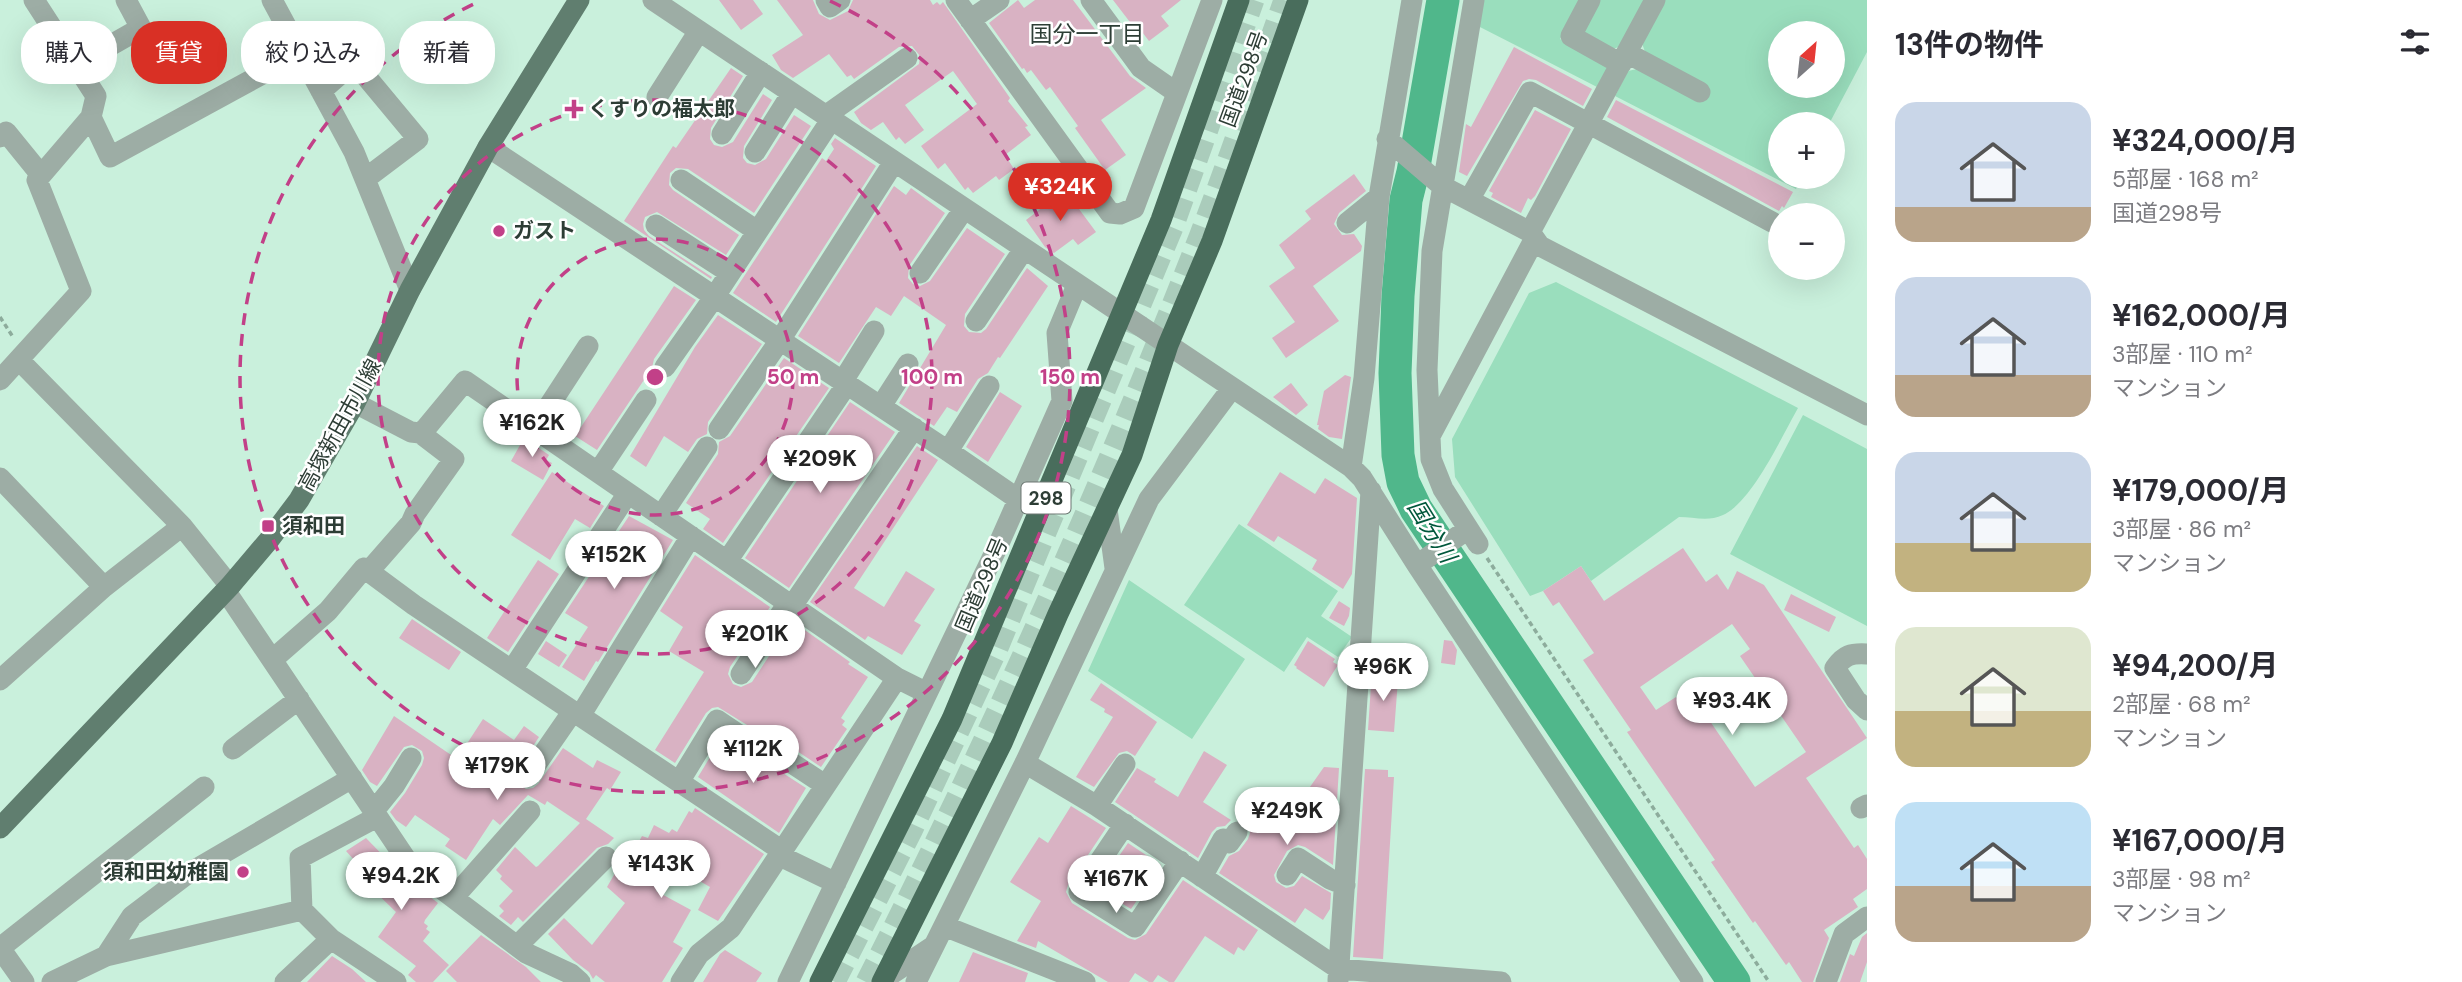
<!DOCTYPE html>
<html lang="ja">
<meta charset="utf-8">
<style>
body{margin:0;font-family:"DM Sans","Noto Sans JP",sans-serif;background:#f7f7f7;color:#2b2b33;height:100vh;display:flex;flex-direction:column;font-size:26px;white-space:nowrap}
*{box-sizing:border-box;margin:0}
p{font-size:23px;color:#7c7c81}
.icon{flex:none;width:38px;height:38px;fill:none;stroke:currentColor;stroke-width:2;stroke-linecap:round;stroke-linejoin:round}
.map{position:relative;flex:1;overflow:hidden}
.details{display:flex;flex-direction:column;background:#fff;width:595px}
.details>*{flex:none}
.hud{position:absolute;left:21px;top:21px;width:665px;height:63px;display:flex;gap:14px}
.needle{width:46px;rotate:27deg}
.fabs{position:absolute;left:1768px;top:21px;display:grid;gap:14px}
.fabs a{display:grid;place-items:center;width:77px;height:77px;border-radius:50%;background:#fff;box-shadow:0 7px 28px #0002;font-size:35px}
.price{position:absolute;translate:-50% -60px;padding:0 16px;border-radius:24px;background:#fff;color:#222;font-size:23px;line-height:46px;filter:drop-shadow(0 2px 4px #0008)}
.price::after{content:'';position:absolute;left:50%;top:42px;width:21px;height:16px;margin-left:-10px;background:inherit;clip-path:polygon(0 0,100% 0,50% 100%)}
.price.current{background:#d93025;color:#fff}
ul{padding:0;list-style:none}
li{display:flex;align-items:center;gap:21px;height:175px;padding:0 28px}
li span{display:grid;place-items:center;flex:none;width:196px;height:140px;border-radius:21px;color:#555}
li>.icon{margin-inline-start:auto}
span .icon{width:84px;height:84px;fill:#fffc;stroke-width:1}
li b{font-size:30px}
h2{display:flex;justify-content:space-between;align-items:center;height:84px;padding:0 28px;font-size:30px}
.pill{padding:0 24px;border-radius:28px;background:#fff;box-shadow:0 7px 28px #0002;font-size:24px;line-height:63px}
.pill.current{background:#d93025;color:#fff}
main{display:flex;flex:1;min-height:0}
.map>svg:first-child{display:block}
.green{fill:#9adebd;fill-rule:evenodd}
.lines{fill:none;stroke-linecap:round;stroke-linejoin:round}
.river{stroke:#50b78b;stroke-width:33}
.building{fill:#d9b2c3;fill-rule:evenodd}
.highway-tunnel{stroke:#acb;stroke-width:21;stroke-dasharray:21 10;stroke-linecap:butt}
.path{stroke:#8dac9c;stroke-width:3.5;stroke-dasharray:5 3.5;stroke-linecap:butt}
.minor{stroke:#9dada5;stroke-width:21}
.major{stroke:#607e6f;stroke-width:21}
.highway{stroke:#496d5c;stroke-width:21}
.ring{fill:none;stroke:#c24088;stroke-width:3.5;stroke-dasharray:12 9}
.poi-dot{fill:#c24088;stroke:#fff;stroke-width:2.5}
.labels{text-anchor:middle;dominant-baseline:central;stroke-width:5;stroke-linejoin:round;paint-order:stroke}
.shield{fill:#fff;stroke:#6c7772;stroke-width:2}
.shield-label{font-size:19px;font-weight:bold;fill:#2d3d35}
.street-label{font-size:21px;fill:#2d3d35;stroke:#fff}
.poi-label{font-size:21px;font-weight:bold;fill:#2d3d35;stroke:#fff;text-anchor:start}
.neighbourhood-label{font-size:23px;fill:#2d3d35;stroke:#fff}
.water-label{font-size:23px;font-style:italic;fill:#00573b;stroke:#fff}
.centre{fill:#c24088;stroke:#fff;stroke-width:3.5}
.ring-label{font-size:21px;text-anchor:middle;font-weight:bold;fill:#c24088;stroke:#fff;stroke-width:5;stroke-linejoin:round;paint-order:stroke}
</style>
<main>
<div class="map">
<svg width="1867" height="982" viewBox="0 0 1867 982">
<rect width="100%" height="100%" fill="#c9f0dc"/>
<path class="green" d="M1481 0H1580L1560 39 1605 63 1607 69 1597 87 1476 25Z
M1597 0H1647L1624 45 1613 49 1585 35 1582 28Z
M1665 0H1867V52L1829 124H1780V177H1802L1796 189 1615 96 1628 71 1637 69 1646 55 1642 43ZM1780 33H1832V86H1780Z
M1556 282 1798 408C1782 436 1752 502 1723 515 1708 522 1694 517 1679 517L1591 581 1581 566 1543 591 1530 596 1455 477 1452 439 1529 293Z
M1803 415 1867 449V626L1730 554Z
M1239 524 1338 591 1321 616 1352 637 1338 657 1307 637 1284 672 1184 605Z
M1129 580 1245 659 1192 739 1088 671Z"/>
<g class="lines">
<path class="river" d="M1443 0 1413 172 1406 200 1398 296 1395 373 1398 455 1403 482 1416 509 1734 982"/>
</g>
<path class="building" d="M719 0H753L763 14 741 30Z
M777 0H813L819 14 830 20 848 11 853 0H930L933 5 937 2 940 5 943 2 1010 98 1008 101 1028 126 1025 127 1031 135 1005 155 1014 169 999 180 996 176 973 193 968 187 965 190 945 163 938 169 921 146 977 104 953 71 905 105 924 130 905 144 899 137 896 140 883 122 871 130 861 123 854 112 919 64 920 56 912 46 899 47 854 79 851 75 847 77 829 54 793 78 781 70 772 55 803 35Z
M1018 0 1024 8 1035 0H1073L1130 76 1146 88 1101 120 1126 155 1105 170 1075 128 1078 126 1050 87 1046 90 1031 70 1027 73 1024 68 1022 69 989 23Z
M1113 0H1181L1161 16 1169 26 1149 41 1139 28 1136 30Z
M1514 47 1592 89 1583 106 1536 80 1529 79 1523 81 1467 176 1459 172 1466 124 1471 127Z
M731 68 743 76 711 128 710 139 714 145 722 147 733 142 763 94 772 100 744 146 743 158 747 163 755 165 766 159 794 115 811 126 754 213 688 169 676 168 670 173 669 185 673 190 739 235 726 255 657 212 645 217 643 224 644 230 649 236 712 277 711 279 624 221 673 146 676 148Z
M1616 100 1793 192 1784 208 1782 206 1779 211 1607 117Z
M1535 110 1571 129 1535 196 1531 200 1528 198 1521 213 1491 197 1493 193 1489 191Z
M835 138 876 166 776 322 733 293 822 158 826 161 834 149 831 144Z
M1354 174 1366 191 1339 213 1334 224 1342 235 1354 234 1362 246 1361 251 1313 286 1339 321 1286 358 1272 338 1295 322 1269 286 1295 268 1279 245 1311 219 1305 211Z
M894 186 906 195 911 188 945 213 909 266 908 278 913 284 920 286 930 281 967 228 1005 254 965 314 964 326 969 332 981 333 986 329 1027 268 1048 286 1000 358 998 357 988 373 978 379 957 412 947 407 934 426 899 403 946 325 904 296 891 316 876 307 839 363 798 336Z
M1065 190 1096 232 1078 245 1073 239 1054 253 1045 247 1026 220Z
M674 286 696 300 654 359 652 368 597 450 575 436Z
M718 315 762 344 708 422 707 434 697 439 688 452 664 436 646 467 630 456 695 347Z
M784 358 829 388 723 543 703 529 710 519 686 503 718 454 719 442 730 436Z
M1345 375 1351 377 1342 439 1329 437 1318 429 1319 425H1317L1324 391Z
M1291 383 1308 405 1296 415 1273 397Z
M1000 392 1022 406 988 462 966 447Z
M850 402 895 432 789 588 745 558Z
M524 438 549 455 546 460 552 463 543 480 511 461Z
M917 446 938 460 854 588 884 607 906 571 935 589 914 621 921 625 902 655 868 636 865 640 810 602Z
M552 472 604 506 590 528 575 519 550 560 511 535Z
M1280 472 1315 494 1325 478 1357 498 1352 574 1343 589 1312 569 1317 560 1278 536 1274 542 1247 525Z
M629 516 673 540 598 662 596 661 584 681 562 667 588 627 565 613Z
M1683 548 1706 582 1717 574 1728 590 1737 571 1764 585 1867 738 1806 778 1854 848 1858 845 1867 859V889L1853 899 1858 907 1824 930 1829 938 1813 982H1802L1789 962 1786 965 1755 921 1753 923 1711 862 1715 860 1627 732 1631 730 1583 660 1594 653 1559 602 1553 606 1543 591 1581 566 1604 601ZM1732 624 1750 649 1740 656 1806 752 1755 787 1701 708 1689 716 1676 697 1656 710 1640 687Z
M695 555 770 607 730 667 728 674 733 684 741 687 752 682 792 621 850 662 848 664 868 677 841 718 845 721 842 725 847 729 821 767 782 741 760 733 718 707 712 708 706 713 675 763 655 750 704 672 669 651 683 627 660 611Z
M538 560 559 574 508 652 487 638Z
M1791 594 1836 617 1829 632 1784 610Z
M1339 601 1350 608 1349 616 1344 626 1329 618Z
M412 619 461 652 449 670 399 638Z
M1444 640 1452 641 1457 650 1455 665 1441 663Z
M546 641 567 655 559 667 538 654Z
M1308 641 1335 659 1333 662 1338 665 1324 687 1296 668 1297 667 1294 665Z
M1372 670 1385 671V679L1398 680 1394 732 1368 730Z
M1101 683 1157 722 1135 756 1127 751 1119 753 1094 787 1076 777 1113 717 1104 712 1105 709 1090 700Z
M394 716 457 759 483 719 514 740 524 726 539 737 515 774 517 782 526 789 533 788 538 784 563 748 593 768 597 760 621 772 610 790 607 788 586 819 614 838 608 844 597 848 523 922 518 917 511 925 499 916 504 911 499 906 513 891 500 879 502 876 496 870 515 847 536 867 538 866 580 823 547 801 545 805 528 795 500 825 493 819 466 860 445 846 450 839 415 815 406 827 396 820 390 812 405 793 422 765 424 758 422 751 412 745 404 747 377 786 370 782 362 770Z
M721 739 747 756 769 764 806 788 779 833 698 777Z
M1204 751 1227 765 1203 802 1231 820 1225 826 1217 827 1212 832 1198 858 1115 802 1137 768 1156 779 1154 782 1178 797Z
M1324 767 1339 768 1333 865 1305 847 1298 845 1287 851 1274 875 1276 882 1286 888 1294 886 1302 876 1331 893 1330 909 1323 920 1305 908 1295 923 1219 873 1229 856 1239 851 1248 839 1250 833 1249 826 1239 819 1258 789 1293 811Z
M1365 769 1388 770V777H1394L1383 959 1353 957Z
M1071 806 1106 828 1068 885 1066 892 1072 903 1128 938 1135 940 1146 934 1183 880 1258 930 1244 951 1238 947 1234 955 1205 936 1174 982H1169L1158 975 1153 982H1149L1135 973 1129 982H1108L1038 941 1036 948 1017 941 1041 901 1010 882 1039 837 1048 843Z
M695 808 764 854 718 921 698 910 710 887 672 865 656 891 691 910 673 942 683 948 662 982H605L596 975 593 979 589 972 573 960 548 934 564 918 592 945 625 903 607 887 629 849 634 844 637 845 642 836 648 838 654 825 669 833 672 829 677 832 689 811 692 813Z
M366 838 402 875 438 903 425 920 424 923 428 926 426 929 430 932 423 941 449 965 433 982H416L408 975 416 966 378 937 396 912 367 884 370 881 352 863 355 861 346 851Z
M1128 843 1161 865 1131 909 1097 888Z
M1867 933V962L1860 982H1840L1850 954 1854 956 1862 937Z
M481 935 526 967 541 982H457L446 971Z
M725 950 762 973 756 982H703L720 954Z
M973 952 1028 973 1025 982H959Z
M332 956 352 969 366 982H307Z"/>
<g class="lines">
<path class="highway-tunnel" d="M835 982 912 831 998 648 1174 225 1254 0
M866 982C989 739 1100 490 1199 237 1229 159 1256 79 1284 0"/>
<path class="path" d="M0 317 13 337
M1487 558 1769 982"/>
<path class="minor" d="M272 0 354 152 410 290
M653 0 1351 467 1362 478 1417 565 1693 982
M826 0 830 7 840 0
M956 0 1110 213 1120 214 1134 208 1212 0
M1091 0 1141 68 1177 93
M1474 0 1432 251 1427 370 1431 459 1443 489 1478 544
M1590 0 1571 36 1621 64
M970 20 999 0
M1627 53 1700 92
M76 65 141 28 126 0
M321 91 354 62 418 139 365 179
M657 97 699 31
M825 116 907 58
M91 117 110 157 301 53
M722 134 761 72
M0 137 6 132 41 175
M1387 139 1442 186 1530 232 1540 246 1867 415
M488 147 948 451 1018 499
M755 152 792 93
M681 180 757 231
M1469 200 1530 92 1772 222
M1347 223 1379 197
M656 225 730 273
M1530 232 1655 0
M920 273 964 209
M976 321 1024 249
M19 360 182 526 230 586
M665 367 715 296 831 120
M0 380 81 291 37 180 91 117 96 96 34 0
M843 381 874 331
M355 403 411 432 420 433 426 428 465 381 897 678 927 693
M881 406 908 364
M534 429 588 346
M719 429 780 340 894 162
M1430 436 1534 240
M948 451 989 386
M1351 467 1364 378 1379 197 1412 0
M598 472 646 400
M0 478 104 587
M1107 509 1115 568
M661 516 707 447
M727 561 847 384
M1417 565 1468 529
M369 571 411 523 415 514 454 459 420 433
M225 590 410 865 526 953 571 974 580 982
M792 606 914 428
M1867 654C1851 653 1844 655 1835 668L1856 700 1867 710
M272 660 328 611 364 568 414 605 781 850
M512 670 628 493
M741 674 788 603
M0 680 104 587 182 526
M580 716 691 536
M233 749 299 699
M1025 763 1097 806 1339 969 1501 982
M528 776 573 711
M679 782 717 720 754 745 775 752 825 785
M1097 806 1125 764
M1861 808 1867 805
M373 812 394 786 411 758
M377 817 300 858 302 910 331 939 396 982
M1125 824 1079 892 1135 927 1180 861
M778 855 836 883
M1287 875 1298 858 1330 879 1345 885
M1202 877 1223 839 1229 843 1237 832
M454 897 530 811
M944 926 1085 982
M517 946 606 857
M0 948 204 787
M0 948 24 982
M106 956 132 916 186 875 352 778
M884 979 932 947
M1338 980 1371 491
M52 982 106 956 302 910
M285 982 331 939
M681 982 699 954 731 928 897 678
M788 982 996 550 1062 401 1057 333 1077 285
M916 982 1025 763 1149 499 1232 388
M1826 982 1844 934 1867 917"/>
<path class="major" d="M0 828 230 586 269 540 299 500 355 403 410 290 488 147 579 0"/>
<path class="highway" d="M820 982 952 719 1161 220 1239 0
M882 982 1002 743 1058 614 1132 455 1168 345 1212 241 1298 0"/>
</g>
<g class="ring">
<circle cx="655" cy="377" r="138"/>
<circle cx="655" cy="377" r="277"/>
<path d="M830 1A415 415 0 1 1 480 1"/>
</g>
<g class="poi-dot">
<path d="M570.5 98.5h7v7h7v7h-7v7h-7v-7h-7v-7h7z"/>
<circle cx="499" cy="231" r="7"/>
<rect x="261" y="519" width="14" height="14" rx="3.5"/>
<circle cx="243" cy="872" r="7"/>
</g>
<g class="labels">
<rect class="shield" x="1021.5" y="482.5" width="49" height="31" rx="5"/>
<g class="shield-label">
<text x="1046" y="498">298</text>
</g>
<g class="street-label">
<text transform="translate(1244 79) rotate(-70)">国道298号</text>
<text transform="translate(340 425) rotate(-61)">高塚新田市川線</text>
<text transform="translate(982 585) rotate(-67)">国道298号</text>
</g>
<g class="poi-label">
<text x="588" y="109">くすりの福太郎</text>
<text x="513" y="231">ガスト</text>
<text x="282" y="526">須和田</text>
<text x="229" y="872" text-anchor="end">須和田幼稚園</text>
</g>
<g class="neighbourhood-label">
<text x="1087" y="34">国分一丁目</text>
</g>
<g class="water-label">
<text transform="translate(1432 531) rotate(58)">国分川</text>
</g>
</g>
<circle cx="655" cy="377" r="10" class="centre"/>
<g class="ring-label">
<text x="793" y="384">50 m</text>
<text x="932" y="384">100 m</text>
<text x="1070" y="384">150 m</text>
</g>
</svg>
<div class="fabs">
<a><svg class="needle" viewBox="-14 -14 28 28"><path d="M0-13l5 13h-10z" fill="#e53935"/><path d="M0 13l5-13h-10z" fill="#7c7c81"/></svg></a>
<a>+</a>
<a>−</a>
</div>
<b class="price current" style="left:1060px;top:223px">¥324K</b>
<b class="price" style="left:532px;top:459px">¥162K</b>
<b class="price" style="left:820px;top:495px">¥209K</b>
<b class="price" style="left:614px;top:591px">¥152K</b>
<b class="price" style="left:755px;top:670px">¥201K</b>
<b class="price" style="left:1383px;top:703px">¥96K</b>
<b class="price" style="left:1732px;top:737px">¥93.4K</b>
<b class="price" style="left:753px;top:785px">¥112K</b>
<b class="price" style="left:497px;top:802px">¥179K</b>
<b class="price" style="left:1287px;top:847px">¥249K</b>
<b class="price" style="left:661px;top:900px">¥143K</b>
<b class="price" style="left:401px;top:912px">¥94.2K</b>
<b class="price" style="left:1116px;top:915px">¥167K</b>
<div class="hud">
<a class="pill">購入</a>
<a class="pill current">賃貸</a>
<a class="pill">絞り込み</a>
<a class="pill">新着</a>
</div>
</div>
<section class="details">
<h2>13件の物件<svg class="icon" aria-label="filters" viewBox="0 0 24 24"><path d="M4 7h16M4 17h16"/><circle cx="9" cy="7" r="2"/><circle cx="15" cy="17" r="2"/></svg></h2>
<ul>
<li><span style="background:linear-gradient(#c9d6e8 75%,#b9a48a 0)"><svg class="icon" aria-label="home" viewBox="0 0 24 24"><path d="M3 11l9-7 9 7M6 9v11h12V9"/></svg></span><div><b>¥324,000/月</b><p>5部屋 · 168 m²</p><p>国道298号</p></div></li>
<li><span style="background:linear-gradient(#c9d6e8 70%,#b9a48a 0)"><svg class="icon" aria-label="home" viewBox="0 0 24 24"><path d="M3 11l9-7 9 7M6 9v11h12V9"/></svg></span><div><b>¥162,000/月</b><p>3部屋 · 110 m²</p><p>マンション</p></div></li>
<li><span style="background:linear-gradient(#c9d6e8 65%,#c2b280 0)"><svg class="icon" aria-label="home" viewBox="0 0 24 24"><path d="M3 11l9-7 9 7M6 9v11h12V9"/></svg></span><div><b>¥179,000/月</b><p>3部屋 · 86 m²</p><p>マンション</p></div></li>
<li><span style="background:linear-gradient(#dfe7d0 60%,#c2b280 0)"><svg class="icon" aria-label="home" viewBox="0 0 24 24"><path d="M3 11l9-7 9 7M6 9v11h12V9"/></svg></span><div><b>¥94,200/月</b><p>2部屋 · 68 m²</p><p>マンション</p></div></li>
<li><span style="background:linear-gradient(#bfe0f5 60%,#b9a48a 0)"><svg class="icon" aria-label="home" viewBox="0 0 24 24"><path d="M3 11l9-7 9 7M6 9v11h12V9"/></svg></span><div><b>¥167,000/月</b><p>3部屋 · 98 m²</p><p>マンション</p></div></li>
</ul>
</section>
</main>
